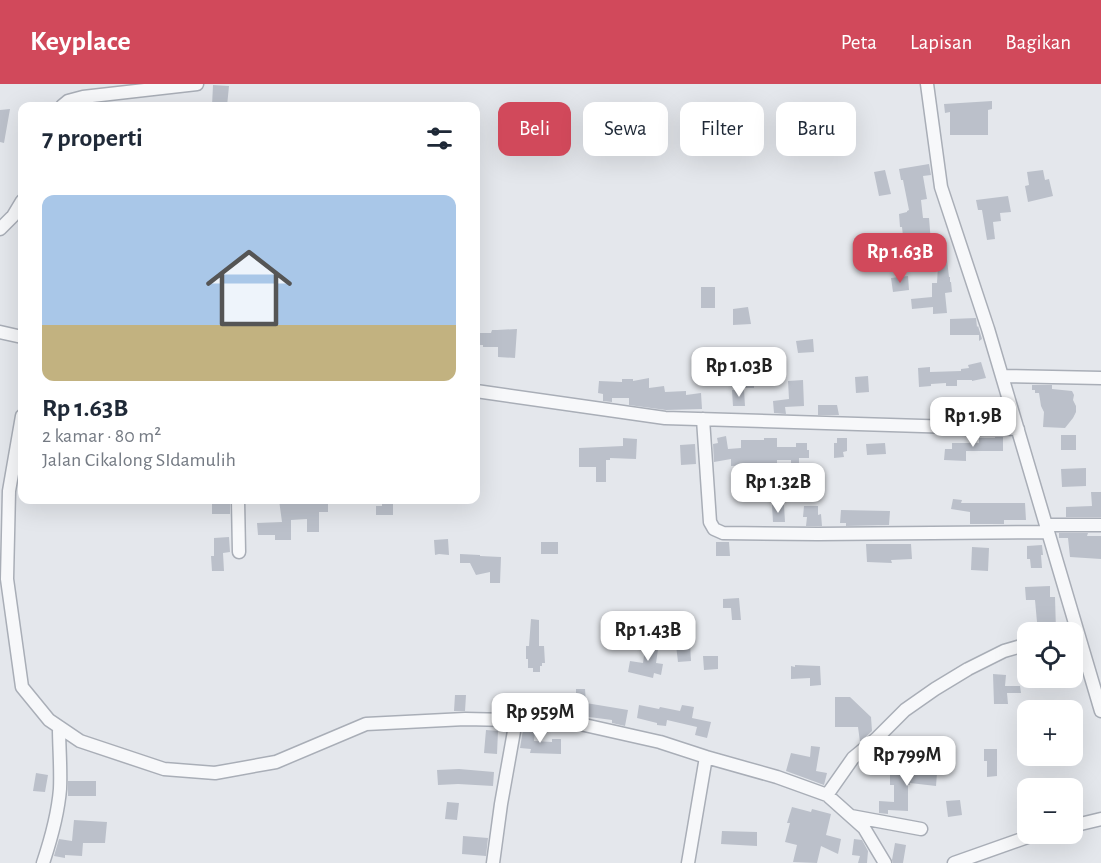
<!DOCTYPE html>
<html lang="id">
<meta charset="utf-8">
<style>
body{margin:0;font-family:"Alegreya Sans",sans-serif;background:#f2f2f3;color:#1f2937;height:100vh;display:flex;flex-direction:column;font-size:22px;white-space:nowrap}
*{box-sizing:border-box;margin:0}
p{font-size:20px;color:#747a83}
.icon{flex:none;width:33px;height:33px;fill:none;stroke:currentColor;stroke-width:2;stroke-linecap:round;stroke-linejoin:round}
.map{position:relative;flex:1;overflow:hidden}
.side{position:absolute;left:18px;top:18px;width:462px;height:402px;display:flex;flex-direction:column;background:#fff;border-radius:12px;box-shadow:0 6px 24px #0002}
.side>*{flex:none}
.guide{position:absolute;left:498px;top:18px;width:513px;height:54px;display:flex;gap:12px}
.tools{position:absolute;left:1017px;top:538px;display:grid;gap:12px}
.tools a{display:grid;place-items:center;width:66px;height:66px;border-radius:12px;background:#fff;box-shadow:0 6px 24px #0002;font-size:30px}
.price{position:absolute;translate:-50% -51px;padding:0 14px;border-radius:12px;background:#fff;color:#222;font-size:20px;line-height:39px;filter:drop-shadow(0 2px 3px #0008)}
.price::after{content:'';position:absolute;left:50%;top:36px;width:18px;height:14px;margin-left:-9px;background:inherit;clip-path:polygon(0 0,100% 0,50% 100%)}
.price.selected{background:#d1495b;color:#fff}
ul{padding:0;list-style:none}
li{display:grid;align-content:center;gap:12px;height:318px;padding:0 24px}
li+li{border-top:2px solid #e0e1e3}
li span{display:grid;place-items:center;height:186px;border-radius:12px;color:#555}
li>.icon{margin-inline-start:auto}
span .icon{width:108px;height:108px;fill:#fffc;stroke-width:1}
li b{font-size:26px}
h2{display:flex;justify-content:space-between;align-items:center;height:72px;padding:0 24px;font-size:26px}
.pill{padding:0 21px;border-radius:12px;background:#fff;box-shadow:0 6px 24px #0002;font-size:21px;line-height:54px}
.pill.selected{background:#d1495b;color:#fff}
header{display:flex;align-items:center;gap:36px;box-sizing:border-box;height:84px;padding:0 30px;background:#d1495b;color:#fff}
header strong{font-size:28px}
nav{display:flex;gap:33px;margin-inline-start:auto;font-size:21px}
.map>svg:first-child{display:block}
.building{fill:#bbc0ca}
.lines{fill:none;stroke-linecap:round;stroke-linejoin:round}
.minor-casing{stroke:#a9aeb7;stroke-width:15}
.minor{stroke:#f7f8fa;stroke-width:12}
</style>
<header>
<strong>Keyplace</strong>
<nav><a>Peta</a><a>Lapisan</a><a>Bagikan</a></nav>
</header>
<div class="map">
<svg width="1101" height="779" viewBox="0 0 1101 779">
<rect width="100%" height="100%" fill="#e4e7ec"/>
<path class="building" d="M213 1 229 2 227 22H212Z
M992 17V25L988 26V51H950V28L945 29 944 20Z
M10 25 4 59 0 58V26Z
M929 80 931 91 923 92 927 115 921 116 923 134H929L931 158 936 157 938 168 946 167 949 193H950V198H951L952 208 945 209 947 229 933 230V223L912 225 911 215 932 213V199H937L938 182 930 183 929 179H927L922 150 903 152 902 143H900L899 130 907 128V127L909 126 903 96H901L899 85Z
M885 86 891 110 879 112 874 88Z
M1043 86 1045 96 1049 95 1053 112 1028 118 1025 102 1029 101 1027 88Z
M1008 112 1011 128 1000 129 1001 137 993 138 995 155 987 156 982 126H978L976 116Z
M908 192 909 206 893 208 891 194Z
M701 203H715V224H701Z
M748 223 751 240 733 241V225Z
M976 234 977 243 978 242 982 255 979 257V251H950V235Z
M517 245 515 274 498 273V263H483V261H480V249H491L492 246H497Z
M813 255 814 268 798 269 796 257Z
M981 278 986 294 972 297V296H957V302H946V299L931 300V302L919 303 918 284 930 283V288L961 287V285L969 284 968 281Z
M743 279 771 282V293H754V304H743Z
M868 292 869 308 856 309 855 293Z
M649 294V304L664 302 665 308 686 307V311L701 309 702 325 666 326 629 321V314H612V318L603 317V310L598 309 599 297 622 298V295H633V297Z
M803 296 804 322 785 323 786 330 774 329 773 317 789 315 788 297Z
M1032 301H1052V305L1072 307 1074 311 1073 316 1076 322V328L1073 334 1065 344 1043 343 1044 328 1041 322 1039 309H1035V306H1032Z
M744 305 745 322H733L732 306Z
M997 314 998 333 972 334V327L952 331 950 319 973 315Z
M818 321H837L839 331H818Z
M1061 351H1076V366H1061Z
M726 352 728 365 741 364V356H764V354H777V363H796V359H807V366H809V374H799V379H791V376H777V379H764L766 407 754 408 752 381 731 382V375L714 378 713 360 718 359 717 354Z
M995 353H1003V367H966V377L944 376 945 365H952V359H979V354H995Z
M623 354 637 355 636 375 610 374V376H606V398H596V383H579V364L623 362Z
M837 354H847V367L843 368 844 373 834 374V359H837Z
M885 359 886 370 867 371 866 360Z
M695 360 696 380 681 381 680 361Z
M1086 384V402L1062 403 1061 385Z
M1091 408H1101V433H1066V423L1092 422Z
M953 415 962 416 961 419H1025L1026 436H1004V440H970V428L951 425Z
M222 416H230V430H212V419H222Z
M279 416H328V428H319V448H307V435L291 436V456H275V451H258L257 439 282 438Z
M382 416H393V431H376V422H382Z
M772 421H784L785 438H773Z
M804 422H818V431L821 430 822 442H806L807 433H803Z
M841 426 890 427 889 441 846 442V439H840Z
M1059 449H1088L1087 452H1101V475L1070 473 1068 454H1059Z
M229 453 230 468 223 469 224 487H212L211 472H214V454Z
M448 455 449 471 439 470 435 471 434 456Z
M541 458H558V470H541Z
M716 458H729L730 472H716Z
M866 460H911L912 475 891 476 892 479 867 478Z
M1042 461 1043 471H1041L1042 484H1031L1030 475H1027V462Z
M972 463 989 464 988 487 971 486Z
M460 470 480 471V472L501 473 500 499H490V488L476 491 470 479H460Z
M1050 502V513H1055L1056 547H1049V549H1038L1035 516H1026L1025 503Z
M739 514 741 536H732L731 524H723V515Z
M531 535 539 536V562H544L545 579H542V582H540V588H533V584H528V575H526V562H529Z
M646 557 659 559 656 579 663 580 661 591 654 589 653 594 628 588 630 577 643 579Z
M690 560 691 577 678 578 676 561Z
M703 572H718V585L704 586Z
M795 581 820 582 821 601 810 602V594L791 595V582L795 583Z
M993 590 1006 591 1005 602H1020L1021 609H1007L1008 620H994Z
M576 605H585L586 619 628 626 625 642 612 639V636L574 631 571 610H576Z
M455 611H466L465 627H454Z
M835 613H850L871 633 872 647 860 658 858 643H835Z
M639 621 659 625 660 623 680 627 682 621 694 623 692 634 711 638 707 654 695 651 697 643 667 636 666 642 657 641V639L637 634Z
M486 646 498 647 497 670 484 669Z
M523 646 535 647 534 657 552 658V655H561V670L530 669 531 665 520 664Z
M895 653 910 654 909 670 894 669Z
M811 662 820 663 816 687 827 689 824 701 786 687 791 669 810 673Z
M984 665H997V692L987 693V677H984Z
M919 676 929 677 928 688 937 689 936 702 910 699V701H908V727L888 726V730L879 729V717L894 718V701H890V690H918Z
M459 685 494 688 493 702 458 700 438 701 437 686Z
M36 689 48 691 45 708 33 707Z
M68 697H96V712H68Z
M960 716 962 731 948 733 946 717Z
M447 718 459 719 457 736 445 735Z
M792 723 811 728 812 725 831 730 826 751 841 755 838 770 821 762 817 779 793 778 797 761 785 758 790 739H787Z
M74 736 107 738 105 759H83L82 772 65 771V774L54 772 59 755 72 757Z
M722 747 757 748V762L721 760Z
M463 752 488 754 486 772 462 770Z
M854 755 862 756 868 767 867 779H858L860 772 852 771Z
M895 759 906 761 903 779H893L892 776Z"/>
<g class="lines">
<defs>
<path id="minor" d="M927 0 941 103 988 245 1101 627
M62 22 68 17 83 13 197 0
M0 145 13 132 22 117
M0 248 22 253
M1002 292 1101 294
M476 307 665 334 1018 345
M22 332 9 407 7 495 22 603 49 636 80 657 164 685 215 689 276 678 366 640 465 635 516 636 501 720 493 779
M703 335 710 438 714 445 723 449 818 450 1048 448
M238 416 239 468
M1046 441H1101
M516 636 580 640 660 658 706 673
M827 711 853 674 876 655 905 626 935 605 968 585 1004 567 1028 560
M851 732 921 745
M1072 742 1101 735
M43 779C51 755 58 730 60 705 61 684 59 663 59 643
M688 779 706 673 777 693 827 711 864 744 885 779
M954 779 1036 750"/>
</defs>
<use href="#minor" class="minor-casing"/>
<use href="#minor" class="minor"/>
</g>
</svg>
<div class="tools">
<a><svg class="icon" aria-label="locate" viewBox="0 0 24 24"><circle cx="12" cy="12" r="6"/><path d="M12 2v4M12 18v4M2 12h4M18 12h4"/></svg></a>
<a>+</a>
<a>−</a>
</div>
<b class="price selected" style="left:900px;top:200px">Rp 1.63B</b>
<b class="price" style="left:739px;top:314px">Rp 1.03B</b>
<b class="price" style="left:973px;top:364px">Rp 1.9B</b>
<b class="price" style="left:778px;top:430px">Rp 1.32B</b>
<b class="price" style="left:648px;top:578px">Rp 1.43B</b>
<b class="price" style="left:540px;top:660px">Rp 959M</b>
<b class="price" style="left:907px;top:703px">Rp 799M</b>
<div class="guide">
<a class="pill selected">Beli</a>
<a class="pill">Sewa</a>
<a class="pill">Filter</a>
<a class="pill">Baru</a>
</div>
<section class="side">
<h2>7 properti<svg class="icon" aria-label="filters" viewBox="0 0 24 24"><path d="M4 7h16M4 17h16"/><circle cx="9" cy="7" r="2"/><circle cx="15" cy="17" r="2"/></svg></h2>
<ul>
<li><span style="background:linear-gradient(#a9c7e8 70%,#c2b280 0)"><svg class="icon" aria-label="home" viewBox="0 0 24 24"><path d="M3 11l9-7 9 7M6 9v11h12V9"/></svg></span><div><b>Rp 1.63B</b><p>2 kamar · 80 m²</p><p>Jalan Cikalong SIdamulih</p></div></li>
</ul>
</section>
</div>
